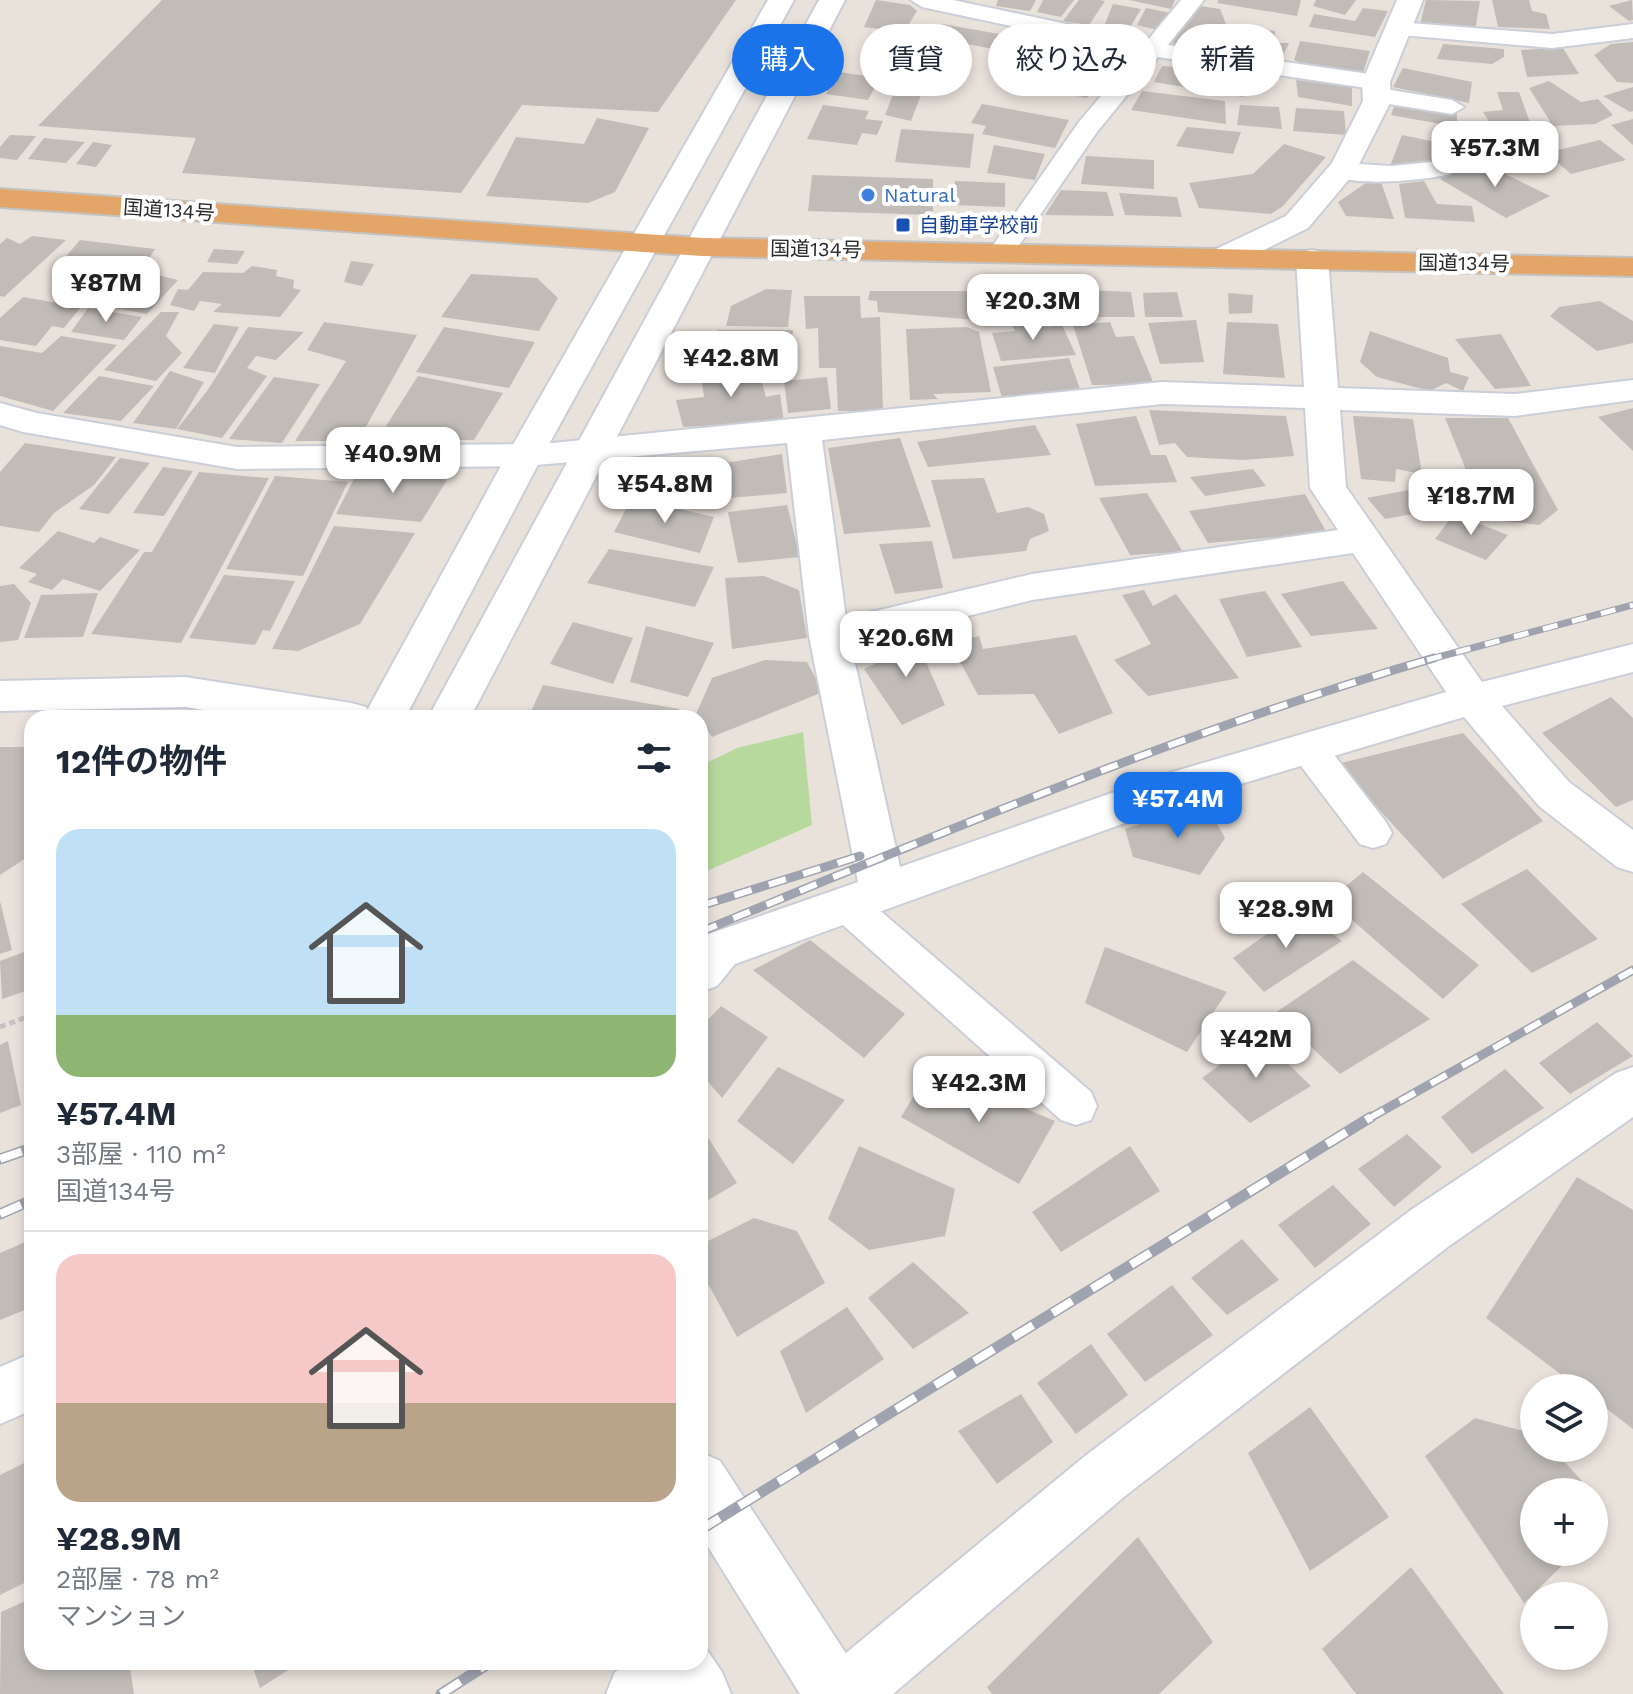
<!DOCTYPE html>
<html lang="ja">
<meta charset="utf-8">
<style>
body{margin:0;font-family:"Work Sans","Noto Sans JP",sans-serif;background:#f2f2f3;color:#1f2937;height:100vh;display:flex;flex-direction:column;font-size:30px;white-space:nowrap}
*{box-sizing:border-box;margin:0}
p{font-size:26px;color:#747a83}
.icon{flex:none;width:44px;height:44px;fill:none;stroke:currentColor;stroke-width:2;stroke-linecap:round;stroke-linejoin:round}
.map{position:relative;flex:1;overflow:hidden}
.side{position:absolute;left:24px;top:710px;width:684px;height:960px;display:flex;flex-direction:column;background:#fff;border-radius:24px;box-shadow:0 4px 12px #0003}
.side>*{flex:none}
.guide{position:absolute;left:732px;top:24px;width:760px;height:72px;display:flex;gap:16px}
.buttons{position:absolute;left:1520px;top:1374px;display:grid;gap:16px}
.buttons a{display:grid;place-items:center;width:88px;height:88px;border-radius:50%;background:#fff;box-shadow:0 4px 12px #0003;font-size:40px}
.price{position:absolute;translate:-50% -68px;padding:0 18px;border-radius:16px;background:#fff;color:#222;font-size:26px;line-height:52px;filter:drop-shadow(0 2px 4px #0008)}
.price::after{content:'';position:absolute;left:50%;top:48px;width:24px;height:18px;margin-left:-12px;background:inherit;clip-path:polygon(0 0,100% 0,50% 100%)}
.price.on{background:#1a73e8;color:#fff}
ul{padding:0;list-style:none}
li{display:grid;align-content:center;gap:16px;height:424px;padding:0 32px}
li+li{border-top:2px solid #e0e1e3}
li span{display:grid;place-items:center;height:248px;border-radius:24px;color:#555}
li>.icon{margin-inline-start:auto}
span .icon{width:144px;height:144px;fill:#fffc;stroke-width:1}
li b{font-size:34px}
h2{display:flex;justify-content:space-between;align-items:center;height:96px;padding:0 32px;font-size:34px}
.pill{padding:0 28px;border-radius:36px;background:#fff;box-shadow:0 4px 12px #0003;font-size:28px;line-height:72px}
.pill.on{background:#1a73e8;color:#fff}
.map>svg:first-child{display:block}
.green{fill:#b8d99e}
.building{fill:#c1bcb8}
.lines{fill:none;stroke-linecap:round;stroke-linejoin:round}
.service-casing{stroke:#caced8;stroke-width:4}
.pedestrian-casing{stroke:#caced8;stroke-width:4}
.minor-casing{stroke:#caced8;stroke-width:4}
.tertiary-casing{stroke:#caced8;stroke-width:4}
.trunk-casing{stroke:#c3c3c3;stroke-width:4}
.path{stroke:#c3c3c3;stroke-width:5;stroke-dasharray:6 4;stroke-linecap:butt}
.service{fill:#fff;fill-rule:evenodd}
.pedestrian{fill:#fff;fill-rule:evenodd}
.minor{fill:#fff;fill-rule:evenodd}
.tertiary{fill:#fff;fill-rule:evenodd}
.trunk{fill:#e4a568;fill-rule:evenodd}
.rail-far2-casing{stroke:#9fa3b0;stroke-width:7}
.rail-far1-casing{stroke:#9fa3b0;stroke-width:9}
.rail-casing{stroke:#9fa3b0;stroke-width:11}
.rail-far2{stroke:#fff;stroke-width:5;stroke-dasharray:15;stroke-linecap:butt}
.rail-far1{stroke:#fff;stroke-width:6;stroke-dasharray:18;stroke-linecap:butt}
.rail{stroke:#fff;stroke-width:8;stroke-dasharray:23;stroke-linecap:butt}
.shop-dot{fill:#3f7fe0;stroke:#fff;stroke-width:3}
.transit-dot{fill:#1a4fb4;stroke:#fff;stroke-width:3}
.labels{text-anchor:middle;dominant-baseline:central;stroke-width:8;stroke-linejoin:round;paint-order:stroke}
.far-shop-label{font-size:20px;fill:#366cbe;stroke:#fff;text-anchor:start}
.far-street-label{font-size:20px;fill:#282828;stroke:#fff}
.far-transit-label{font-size:20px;fill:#164399;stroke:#fff;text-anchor:start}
</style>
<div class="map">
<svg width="1633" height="1694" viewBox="0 0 1633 1694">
<rect width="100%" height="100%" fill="#e9e2db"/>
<path class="green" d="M803 732 812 825 700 874V766L737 748Z"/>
<path class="building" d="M162 0H736L658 112 522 105 461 193 182 173 196 138 38 126Z
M876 0 910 5 917 11 909 24 894 31 864 27Z
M998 0H1036L1030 11 996 6Z
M1043 0H1074L1061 17 1037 12Z
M1079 0H1099L1105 1 1089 25 1063 21Z
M1129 0H1175L1171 9Z
M1219 0H1301L1297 16 1217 3Z
M1316 0H1356L1345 15 1313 6Z
M1426 0 1480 1 1475 31 1420 25Z
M1492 0H1529L1532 11 1546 14 1550 29 1498 27Z
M1632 0 1633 20 1629 21 1609 6Z
M1113 4 1141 9 1126 34 1103 29Z
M1200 6 1220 9 1226 24 1275 31 1274 43H1289L1280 62 1172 47 1176 33Z
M1146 8 1171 13 1157 30 1137 25Z
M1363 8 1388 11 1375 37 1309 27 1314 14 1355 21Z
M942 24 1011 36 999 50 935 38Z
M1300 41 1370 51 1362 76 1304 66 1294 60Z
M1633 42V83L1617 82 1594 55 1611 44Z
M1443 44 1504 49V57L1492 64 1437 59Z
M1563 48 1579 74 1527 77 1521 50Z
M1017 51 1059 60 1103 71 1087 98 999 81Z
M1162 66 1208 69 1213 66 1260 72 1243 97 1154 82Z
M1403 68 1472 82 1469 103 1393 87Z
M839 72 880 78 868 100 826 94Z
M1296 80 1352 87V106L1298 97Z
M1549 81 1581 102 1598 99 1613 115 1595 124 1553 126 1529 88Z
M1633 87V111L1630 112 1603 96Z
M1142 91 1225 101 1226 124 1131 110Z
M894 92 921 95 911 121 885 115Z
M1497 92H1519L1532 128 1525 134H1497L1483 112 1503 110Z
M982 104 1069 120 1055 148 982 134 986 126 971 123Z
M1395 104 1457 114V127L1391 115Z
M823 105 869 111 865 119 883 121 877 135 862 133 857 145 807 139Z
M1240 105 1279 107 1282 129 1237 125Z
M1296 108 1344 111 1346 135 1293 131Z
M597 118 649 128 615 192 588 203 486 196 516 137 584 144Z
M1633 119V145L1611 125Z
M1187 127 1241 132 1233 154 1176 146Z
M901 129 974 134 970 168 895 162Z
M10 135 36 136 17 160 0 158V147Z
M1402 135 1460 147 1455 155 1429 164 1390 166Z
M44 138 85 142 66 163 28 159Z
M1600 140 1626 160 1571 174 1546 153Z
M93 142 112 145 96 167 76 164Z
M1284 144 1326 157 1283 206 1271 214 1199 208 1189 183 1253 174Z
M994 145 1045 154 1035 180 987 173Z
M1086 156 1154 160V189L1081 184Z
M1479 161 1550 196 1506 218 1440 179Z
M812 175 933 179V215L808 211Z
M955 181 1005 183V207L953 205Z
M1424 181 1437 204 1472 206 1475 222 1405 218 1399 184Z
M1381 182 1394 219 1346 216 1338 202 1366 183Z
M1061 190 1107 192 1114 216 1045 215Z
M1119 193 1177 197 1182 217 1125 215Z
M32 236 66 240 4 297 0 296V244L7 238 20 244Z
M80 240 155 249 141 271 178 280 147 314 62 298 88 267 62 261Z
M214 249 245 251 237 264 207 262Z
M351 261 374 264 362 286 344 282Z
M252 266 277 270 276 276 294 280 293 288 301 290 280 317 213 312 222 304 200 301 194 311 170 305 178 289 188 290 203 272 243 273Z
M471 274 537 278 558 298 539 331 441 317Z
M766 289 792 290 788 327 726 326 731 306Z
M1067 289 1131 292 1135 317H1068Z
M870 291H997L1001 310 990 321 878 312 877 301 868 300Z
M1177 292 1183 317H1145L1143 293Z
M1228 293 1253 295 1252 313 1229 314Z
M804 296H860L861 318 880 317 883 411H838L836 368H819L818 328 806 329Z
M23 297 81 307 64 328 52 326 36 346 0 340V318Z
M1600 301 1633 321V343L1597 351 1550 316 1559 307Z
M88 308 142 317 124 340 71 332Z
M161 312H179L166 336 182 353 156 381 104 370Z
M1196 320 1204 362 1160 364 1148 323Z
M324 322 417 335 358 441H295L346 361 307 350Z
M1041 322 1046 327 1062 325 1076 355 1001 361 992 333 1015 331 1012 325Z
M1110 322 1116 337 1134 336 1154 384 1092 385 1073 325Z
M1227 322 1278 324 1285 378 1223 374Z
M214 324 239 327 215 373 183 368Z
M248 327 304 332 276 360 256 356 247 368 267 376 222 438 177 429 207 391Z
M444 327 535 342 509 388 416 372Z
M967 327 979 332 991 392 933 394 938 399 910 400 906 329Z
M717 330H793L790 356 712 355Z
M1370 331 1448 358 1450 372 1469 377 1463 391 1446 383 1430 391 1377 377 1360 362Z
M1501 334 1531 386 1495 389 1455 339Z
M61 336 117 345 53 411 0 396V346L42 353Z
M1069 358 1080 389 1002 398 993 367Z
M756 362 766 397 780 394 784 422 683 427 676 400 704 397 700 367Z
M170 371 204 382 176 429 133 423Z
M99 376 154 386 121 421 63 413Z
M418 376 503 393 474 440H377Z
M274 377 320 384 282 443 229 439Z
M827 377 831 409 788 413 784 381Z
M1633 408V451L1598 417Z
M1149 410 1286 416 1294 456 1243 460 1187 457 1175 443 1159 445Z
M1136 416 1151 455H1166L1177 482 1095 486 1076 424Z
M1353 416 1413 419 1422 474 1396 469 1395 482 1361 479Z
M1445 418H1508L1558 510 1539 525 1486 519Z
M1035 425 1051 455 928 467 917 442Z
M900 438 931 527 844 534 828 448Z
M25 443 116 457 94 485 54 513 39 532 0 526V472Z
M782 454 787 493 730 498 725 463Z
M120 458 150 463 109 514 79 509Z
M711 461 716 503 642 490 648 474 663 468Z
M163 467 193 471 164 516 133 513Z
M1253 469 1266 486 1205 496 1190 477Z
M199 472 269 478 181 643 91 634 144 552H152Z
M440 472 447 480 421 522 336 514 357 473Z
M275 476 348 482 303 576 226 569Z
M984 478 997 513 1028 507 1044 514 1049 531 1030 539 1026 551 953 559 931 480Z
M1424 487 1440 509 1385 519 1367 498Z
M1147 493 1183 552 1130 555 1099 498Z
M1305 494 1327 533 1208 543 1189 511Z
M632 498 714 517 700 553 614 532Z
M787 505 800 557 738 563 728 512Z
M1454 514 1508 535 1486 560 1435 539Z
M334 526 415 533 360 624 298 651 272 649Z
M58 531 94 543 100 537 140 550 100 591 63 579 52 590 28 582 37 574 19 568Z
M932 541 943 588 895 594 879 544Z
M609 549 714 567 695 607 587 583Z
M224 575 295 581 270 631 263 630 255 645 189 638Z
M764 576 799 590 807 638 732 649 725 578Z
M1343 581 1378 629 1311 636 1281 594Z
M14 584 31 603 18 640 0 642V586Z
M1144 590 1153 606 1176 594 1239 678 1148 696 1114 660 1151 644 1122 595Z
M1265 591 1302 647 1247 657 1219 599Z
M98 593 83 637 24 638 41 595Z
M573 622 633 638 613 684 550 664Z
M646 626 714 643 688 697 630 682Z
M911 628 945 705 902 725 864 669 892 656 881 643Z
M1076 635 1113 713 1059 734 1034 694 978 695 950 643 979 636 983 649Z
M765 660 807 662 823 692 712 737 696 714 712 678Z
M543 685 679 709 677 718H528Z
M1611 697 1633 718V800L1616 807 1542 733Z
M1463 733 1543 821 1443 879 1337 764Z
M0 747H32V854L0 875Z
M1205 803 1225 838 1200 875 1133 857 1125 829Z
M1527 869 1598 939 1532 973 1461 904Z
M1363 872 1479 965 1443 999 1329 900Z
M0 901 12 950 0 954Z
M1301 910 1342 941 1264 992 1233 958Z
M810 940 905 1014 864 1058 753 970Z
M1105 947 1227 992 1187 1052 1085 1003Z
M32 949V989L2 999 0 961Z
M1353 960 1430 1019 1340 1074 1275 1013Z
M721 1006 768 1037 722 1098 700 1073V1028Z
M1597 1022 1633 1056 1570 1094 1539 1063Z
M1259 1036 1311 1086 1250 1123 1202 1078Z
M8 1041 21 1105 0 1113V1045Z
M778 1067 845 1100 793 1164 737 1121Z
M930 1069 1055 1121 1019 1184 901 1117Z
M1505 1069 1544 1108 1472 1154 1441 1117Z
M700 1125 737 1183 700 1205Z
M1407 1134 1442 1167 1394 1207 1358 1169Z
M859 1146 955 1189 945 1236 869 1250 828 1219Z
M1130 1146 1160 1191 1061 1252 1032 1212Z
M1577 1177 1633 1210V1429L1594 1399V1388H1579L1486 1318Z
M1333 1185 1371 1224 1315 1268 1278 1225Z
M754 1218 797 1231 825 1283 737 1337 700 1269V1245Z
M32 1239V1307L0 1320V1253Z
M1242 1239 1279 1280 1227 1315 1191 1278Z
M913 1262 969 1313 913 1349 868 1298Z
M1172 1285 1213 1335 1145 1382 1107 1334Z
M847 1307 884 1359 806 1413 780 1351Z
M1091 1344 1128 1395 1076 1434 1037 1383Z
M1021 1394 1053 1442 997 1484 958 1431Z
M1310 1407 1389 1517 1310 1571 1248 1453Z
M1475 1418 1534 1434V1448H1552L1582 1481 1583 1492H1534V1552H1576L1524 1603 1425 1456Z
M32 1459V1579L0 1595V1475Z
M1138 1537 1213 1642 1159 1694H992L987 1687Z
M1411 1567 1504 1694H1356L1322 1649Z
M32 1598V1662H129L134 1694H0L1 1612Z
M251 1662H301L260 1688Z"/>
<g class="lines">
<defs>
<path id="service" d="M911 0H953L1147 41 1181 0H1204L1168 45 1376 75 1388 82 1379 88 1452 100 1464 107 1452 114 1376 102 1364 95 1373 89 1158 57 1097 132 1011 257H993L989 251 1079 122 1137 53 922 7Z
M1397 22 1552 34 1633 24V38L1552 48 1389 34 1386 29Z
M1441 161 1450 164 1454 169 1450 174C1428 180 1341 189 1328 171L1341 163 1392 166Z
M1308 734 1321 738 1386 822 1392 833 1386 844 1373 848 1360 844 1295 758 1290 748 1295 738Z
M848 890 862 895 1091 1092 1097 1106 1091 1120 1076 1125 1061 1120 834 917 828 906 834 895Z"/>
<path id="pedestrian" d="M0 403 37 413 237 447 525 444 538 447 543 455 538 463 525 466 237 469 23 432 0 425Z"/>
<path id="minor" d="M1397 0H1423L1390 82 1391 101 1355 172 1308 228 1236 264H1214L1209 257 1214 250 1286 216 1332 163 1363 101 1362 82Z
M1312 250 1323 252 1328 259 1338 388 1515 394 1633 380V400L1515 416 1340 410 1346 487 1482 682 1633 644V672L1502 706 1569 782 1633 830V872L1617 867 1539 806 1464 717 1194 798 735 964 717 986 700 992 703 936 858 882 809 636 787 443 525 466 512 463 507 455 512 447 1162 382 1304 387 1296 259 1301 252ZM1162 404 1305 408 1310 488 1338 530 1032 574 846 618 822 440ZM1353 553 1446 692 1169 773 900 867 851 645 1032 600Z
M185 677 351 703 366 707 372 718H254L185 707 0 711V681Z
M1633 1067V1117L1449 1246 1125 1496 893 1694H814L823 1672 1085 1456 1411 1210 1616 1073Z
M32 1353V1410L0 1424V1367Z
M700 1643 712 1666 703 1688 693 1694H606L615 1672 631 1662H700Z"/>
<path id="tertiary" d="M768 0H794L543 455 405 718H363L507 455Z
M819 0H845L470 718H428Z
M700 1452 720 1461 858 1672 867 1694H800L700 1534Z
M700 1640 722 1672 731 1694H664L648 1662H700Z"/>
<path id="trunk" d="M0 189 702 238 1633 258V276L702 256 0 207Z"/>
</defs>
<use href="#service" class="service-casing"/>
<use href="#pedestrian" class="pedestrian-casing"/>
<use href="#minor" class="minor-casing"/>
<use href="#tertiary" class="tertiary-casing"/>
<use href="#trunk" class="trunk-casing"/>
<path class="path" d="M0 1027 32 1015"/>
<use href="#service" class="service"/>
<use href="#pedestrian" class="pedestrian"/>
<use href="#minor" class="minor"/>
<use href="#tertiary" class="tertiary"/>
<use href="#trunk" class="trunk"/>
<defs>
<path id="rail-far2" d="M1427 660 1633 605"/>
<path id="rail-far1" d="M700 906 860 856
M700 932C941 833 1183 731 1434 658
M1368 1119 1633 970"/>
<path id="rail" d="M0 1159 32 1148
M0 1214 32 1200
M700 1530 1371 1117
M441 1694 491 1662"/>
</defs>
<use href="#rail-far2" class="rail-far2-casing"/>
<use href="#rail-far1" class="rail-far1-casing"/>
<use href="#rail" class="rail-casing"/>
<use href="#rail-far2" class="rail-far2"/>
<use href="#rail-far1" class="rail-far1"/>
<use href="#rail" class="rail"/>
</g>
<circle class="shop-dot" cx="868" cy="195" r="8"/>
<rect class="transit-dot" x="895" y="217" width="16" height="16" rx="4"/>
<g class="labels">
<g class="far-shop-label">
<text x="884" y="195">Natural</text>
</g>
<g class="far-street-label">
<text transform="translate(169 210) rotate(4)">国道134号</text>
<text transform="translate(816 249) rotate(1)">国道134号</text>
<text transform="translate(1464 263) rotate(1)">国道134号</text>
</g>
<g class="far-transit-label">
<text x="919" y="225">自動車学校前</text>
</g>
</g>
</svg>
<div class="buttons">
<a><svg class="icon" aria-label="layers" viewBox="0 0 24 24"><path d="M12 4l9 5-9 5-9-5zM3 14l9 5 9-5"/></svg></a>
<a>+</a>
<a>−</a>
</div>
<b class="price" style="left:1495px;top:189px">¥57.3M</b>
<b class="price" style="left:106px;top:324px">¥87M</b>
<b class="price" style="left:1033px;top:342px">¥20.3M</b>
<b class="price" style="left:731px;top:399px">¥42.8M</b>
<b class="price" style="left:393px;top:495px">¥40.9M</b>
<b class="price" style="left:665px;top:525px">¥54.8M</b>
<b class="price" style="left:1471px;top:537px">¥18.7M</b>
<b class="price" style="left:906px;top:679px">¥20.6M</b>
<b class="price on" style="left:1178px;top:840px">¥57.4M</b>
<b class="price" style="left:1286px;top:950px">¥28.9M</b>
<b class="price" style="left:1256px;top:1080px">¥42M</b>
<b class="price" style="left:979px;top:1124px">¥42.3M</b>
<div class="guide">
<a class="pill on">購入</a>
<a class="pill">賃貸</a>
<a class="pill">絞り込み</a>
<a class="pill">新着</a>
</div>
<section class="side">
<h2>12件の物件<svg class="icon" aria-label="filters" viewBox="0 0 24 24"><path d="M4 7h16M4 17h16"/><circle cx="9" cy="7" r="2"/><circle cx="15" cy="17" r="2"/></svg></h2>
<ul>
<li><span style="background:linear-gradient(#bfe0f5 75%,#8fb573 0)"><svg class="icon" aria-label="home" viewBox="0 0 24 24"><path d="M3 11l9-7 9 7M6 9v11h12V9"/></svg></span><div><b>¥57.4M</b><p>3部屋 · 110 m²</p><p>国道134号</p></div></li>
<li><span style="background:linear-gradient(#f6c9c9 60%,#b9a48a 0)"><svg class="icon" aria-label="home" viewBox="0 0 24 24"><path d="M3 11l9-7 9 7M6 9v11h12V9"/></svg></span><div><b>¥28.9M</b><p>2部屋 · 78 m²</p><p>マンション</p></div></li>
</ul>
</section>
</div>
